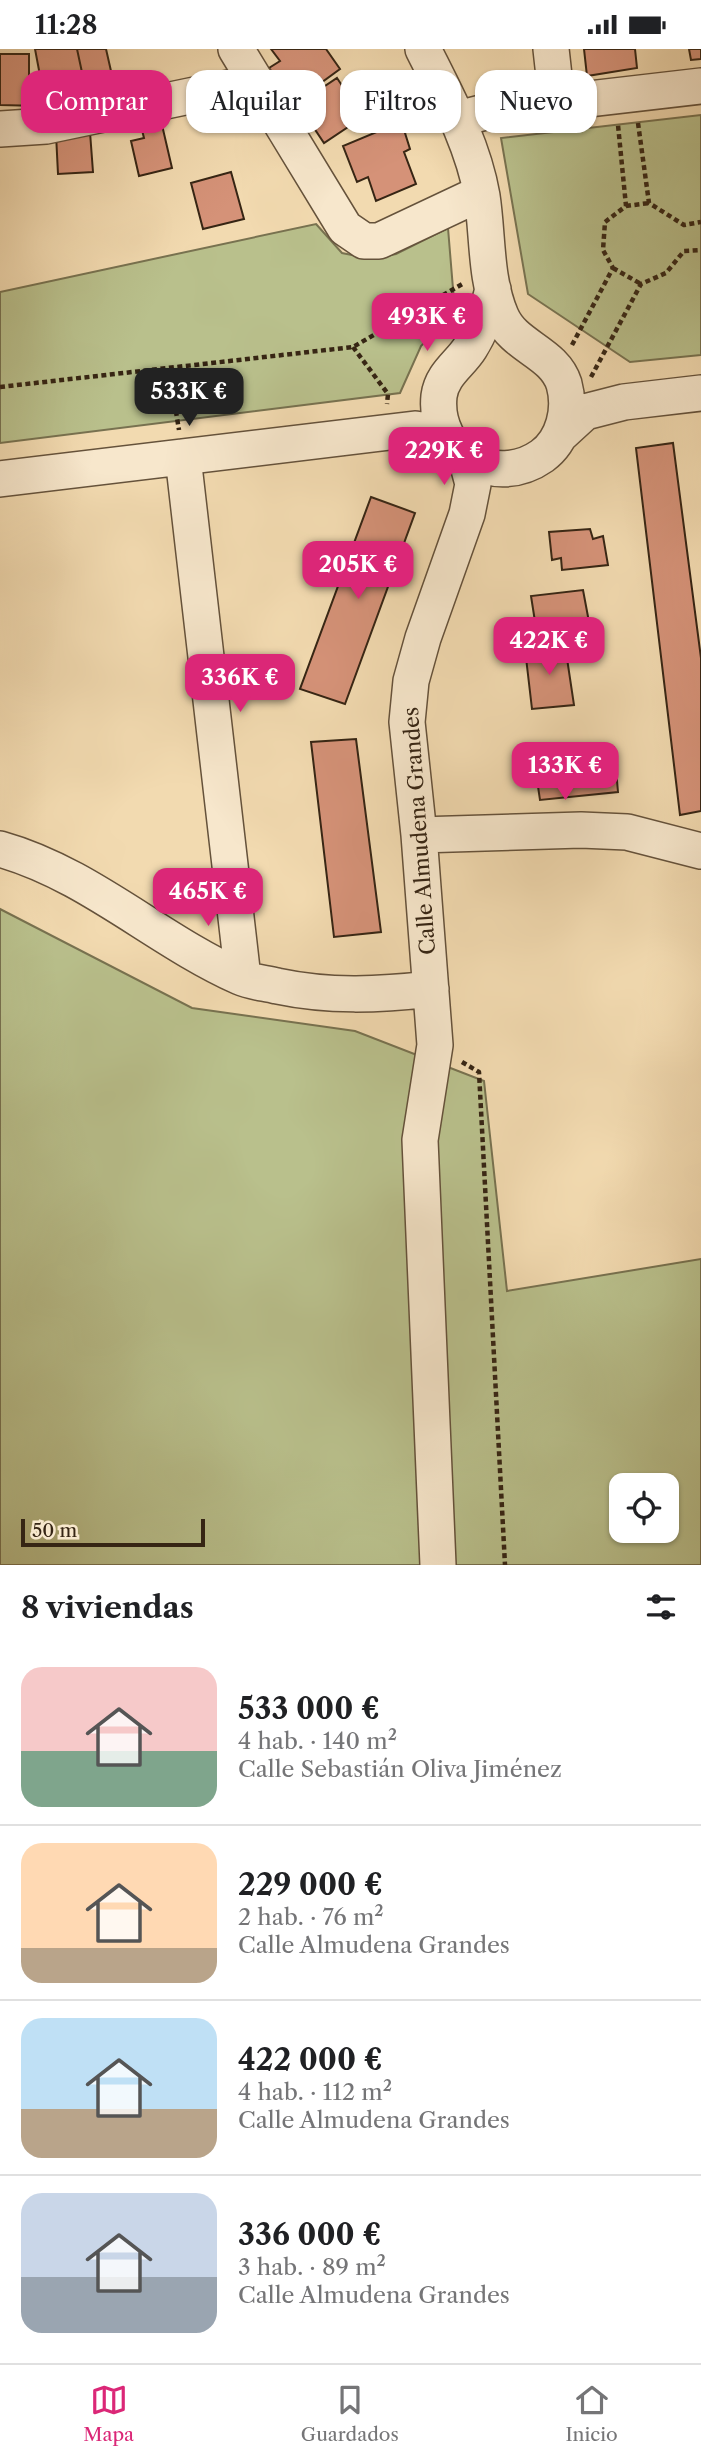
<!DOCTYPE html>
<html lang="es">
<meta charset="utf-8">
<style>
body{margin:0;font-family:"Libre Caslon Text",serif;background:#f6f6f6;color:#202124;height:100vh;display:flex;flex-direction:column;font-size:26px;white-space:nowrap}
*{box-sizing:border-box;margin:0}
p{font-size:23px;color:#757577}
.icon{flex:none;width:38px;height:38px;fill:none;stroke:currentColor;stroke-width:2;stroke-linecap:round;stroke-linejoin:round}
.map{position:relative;height:1516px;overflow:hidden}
.side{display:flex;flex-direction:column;background:#fff;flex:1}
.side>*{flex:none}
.top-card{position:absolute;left:21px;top:21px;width:660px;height:63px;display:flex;gap:14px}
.fabs{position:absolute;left:609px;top:1424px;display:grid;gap:14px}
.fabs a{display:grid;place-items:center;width:70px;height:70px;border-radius:14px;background:#fff;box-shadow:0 2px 5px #0004;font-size:35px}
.scale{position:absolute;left:21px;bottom:18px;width:184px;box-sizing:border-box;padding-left:7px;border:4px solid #362514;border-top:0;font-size:19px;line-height:24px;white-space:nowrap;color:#362514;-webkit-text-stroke:5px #f7e7cc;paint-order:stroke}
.price{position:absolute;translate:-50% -60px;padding:0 16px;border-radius:14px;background:#db2777;color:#fff;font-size:23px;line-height:46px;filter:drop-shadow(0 2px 4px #0008)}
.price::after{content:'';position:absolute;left:50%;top:42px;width:21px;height:16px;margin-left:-10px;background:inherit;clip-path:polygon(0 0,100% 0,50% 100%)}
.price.current{background:#222;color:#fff}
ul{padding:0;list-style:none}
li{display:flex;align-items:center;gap:21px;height:175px;padding:0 21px}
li+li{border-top:2px solid #e0e0e0}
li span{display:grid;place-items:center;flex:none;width:196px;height:140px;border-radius:21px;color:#555}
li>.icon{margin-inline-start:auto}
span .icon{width:84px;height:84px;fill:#fffc;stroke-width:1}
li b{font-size:30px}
h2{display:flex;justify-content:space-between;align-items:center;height:84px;padding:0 21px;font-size:30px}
.tag{padding:0 24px;border-radius:21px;background:#fff;box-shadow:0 2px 5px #0004;font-size:24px;line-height:63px}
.tag.current{background:#db2777;color:#fff}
.status{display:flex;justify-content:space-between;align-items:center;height:49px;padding:0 35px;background:#fff;direction:ltr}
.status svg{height:19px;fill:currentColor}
.tab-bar{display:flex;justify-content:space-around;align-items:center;height:98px;border-top:2px solid #e0e0e0;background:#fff;font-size:19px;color:#757577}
.tab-bar a{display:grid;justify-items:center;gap:4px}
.tab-bar .current{color:#db2777}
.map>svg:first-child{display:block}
.green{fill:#b9c08c;stroke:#787250;stroke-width:2;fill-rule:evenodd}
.building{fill:#d59278;stroke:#362514;stroke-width:2}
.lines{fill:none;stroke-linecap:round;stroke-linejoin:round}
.minor-casing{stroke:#65523b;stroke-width:38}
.path{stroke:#362514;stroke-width:4.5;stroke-dasharray:5 3.5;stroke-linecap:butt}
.minor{stroke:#f7e7cc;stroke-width:35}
.labels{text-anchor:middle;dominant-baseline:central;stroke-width:6;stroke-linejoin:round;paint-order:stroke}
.street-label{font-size:21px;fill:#362514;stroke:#f7e7cc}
</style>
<div class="status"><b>11:28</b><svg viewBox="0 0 49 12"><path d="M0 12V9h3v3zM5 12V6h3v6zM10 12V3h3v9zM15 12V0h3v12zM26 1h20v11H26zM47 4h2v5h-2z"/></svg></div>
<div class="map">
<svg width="701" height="1516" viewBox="0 0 701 1516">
<rect width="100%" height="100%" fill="#f2dab0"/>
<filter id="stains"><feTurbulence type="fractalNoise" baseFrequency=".00286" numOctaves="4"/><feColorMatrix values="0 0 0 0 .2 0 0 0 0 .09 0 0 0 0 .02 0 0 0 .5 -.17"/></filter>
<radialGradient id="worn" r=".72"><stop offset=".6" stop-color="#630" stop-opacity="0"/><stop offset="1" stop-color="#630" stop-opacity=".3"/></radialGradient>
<path class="green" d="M701 66V306L630 313 528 245 501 89Z
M316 175 342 204 371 210 396 205 448 179 454 252 449 268 421 297 400 344 0 394V243Z
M0 860 192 959 355 982 484 1032 507 1242 701 1210V1516H0ZM621 1437H667V1482H621Z"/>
<path class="building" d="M35 0H77L83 28 42 37Z
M77 0H106L111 22 83 28Z
M271 0H326L340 20 318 36 310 25 293 37 286 26 278 32 269 19 280 12Z
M584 0H635L637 19 587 27Z
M689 0H701V10L691 11Z
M0 5H29V30H40V57L0 56Z
M337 29 363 68 324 94 298 55Z
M242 45 248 70 220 76 215 51Z
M404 52 414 79 405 84 410 100 404 103 416 135 376 152 368 128 357 133 343 97 384 80 380 67Z
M162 76 172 119 139 127 131 92 144 89 142 81Z
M90 83 93 123 58 125 56 85Z
M231 123 244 170 203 180 191 134Z
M673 394 701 609V762L680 766 636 399Z
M371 448 415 464 345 655 300 640Z
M590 480 593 490 603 487 608 516 562 521 561 509 552 511 549 483Z
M583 541 589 573 536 579 531 547Z
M565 596 574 656 532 660 525 600Z
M356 690 381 883 334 888 311 693Z
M614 698 618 743 540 751 533 704Z"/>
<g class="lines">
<defs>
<path id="minor" d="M236 0 345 179 364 192H379L481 144
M423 0C446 46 473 95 482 147 488 186 485 230 501 267 514 298 554 303 564 335 571 360 564 391 542 407 495 440 433 405 439 347 442 325 460 315 470 299 482 280 488 262 493 240
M551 0 557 54
M458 70 493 61 701 37
M0 80 46 77 257 33
M561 385 585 363 624 353 701 344
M183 408 243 929
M0 430 415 380 445 385
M419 786 581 781 627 783 701 802
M0 800C89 825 157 891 240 928 251 933 265 934 277 937 329 948 378 946 431 940
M438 1516 420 1091 435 996 419 786 407 673 411 632 423 589 467 465 473 435 466 409"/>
</defs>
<use href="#minor" class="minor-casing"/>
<path class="path" d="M638 74 649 154 684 176 701 173
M626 157 649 154
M613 219 641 235
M572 296 613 219 603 201 605 173 626 157 618 76
M353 298 388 345 387 355
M169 320 179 381
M591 328 641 235 666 224 684 202 701 201
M0 338 353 298 464 234
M462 1013 479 1023 505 1516"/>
<use href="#minor" class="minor"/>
</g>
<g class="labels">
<g class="street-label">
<text transform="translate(419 782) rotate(-94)">Calle Almudena Grandes</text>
</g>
</g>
<rect width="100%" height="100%" filter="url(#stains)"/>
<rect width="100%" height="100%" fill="url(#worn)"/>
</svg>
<div class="fabs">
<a><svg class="icon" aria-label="locate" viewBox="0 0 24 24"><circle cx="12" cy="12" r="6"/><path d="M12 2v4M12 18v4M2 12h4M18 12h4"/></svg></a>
</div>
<div class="scale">50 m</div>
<b class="price" style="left:427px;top:304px">493K €</b>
<b class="price current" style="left:189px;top:379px">533K €</b>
<b class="price" style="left:444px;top:438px">229K €</b>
<b class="price" style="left:358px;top:552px">205K €</b>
<b class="price" style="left:549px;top:628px">422K €</b>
<b class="price" style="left:240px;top:665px">336K €</b>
<b class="price" style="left:565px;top:753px">133K €</b>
<b class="price" style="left:208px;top:879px">465K €</b>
<div class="top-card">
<a class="tag current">Comprar</a>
<a class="tag">Alquilar</a>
<a class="tag">Filtros</a>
<a class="tag">Nuevo</a>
</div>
</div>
<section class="side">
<h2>8 viviendas<svg class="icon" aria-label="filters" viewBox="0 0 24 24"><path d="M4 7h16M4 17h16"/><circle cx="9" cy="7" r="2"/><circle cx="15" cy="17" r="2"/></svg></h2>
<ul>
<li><span style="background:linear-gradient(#f6c9c9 60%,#7fa58c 0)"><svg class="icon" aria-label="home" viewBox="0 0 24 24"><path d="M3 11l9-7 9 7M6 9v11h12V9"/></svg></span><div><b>533 000 €</b><p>4 hab. · 140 m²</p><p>Calle Sebastián Oliva Jiménez</p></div></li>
<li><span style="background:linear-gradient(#ffd9b3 75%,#b9a48a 0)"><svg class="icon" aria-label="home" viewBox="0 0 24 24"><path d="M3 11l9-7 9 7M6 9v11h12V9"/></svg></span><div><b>229 000 €</b><p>2 hab. · 76 m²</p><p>Calle Almudena Grandes</p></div></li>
<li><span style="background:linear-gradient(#bfe0f5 65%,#b9a48a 0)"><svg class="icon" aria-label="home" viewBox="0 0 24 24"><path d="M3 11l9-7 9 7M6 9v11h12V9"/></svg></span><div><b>422 000 €</b><p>4 hab. · 112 m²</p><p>Calle Almudena Grandes</p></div></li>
<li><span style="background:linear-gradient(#c9d6e8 60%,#9aa5b1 0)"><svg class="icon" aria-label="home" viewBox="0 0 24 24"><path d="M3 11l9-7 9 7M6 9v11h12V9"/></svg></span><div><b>336 000 €</b><p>3 hab. · 89 m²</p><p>Calle Almudena Grandes</p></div></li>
</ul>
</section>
<nav class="tab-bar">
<a class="current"><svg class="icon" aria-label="map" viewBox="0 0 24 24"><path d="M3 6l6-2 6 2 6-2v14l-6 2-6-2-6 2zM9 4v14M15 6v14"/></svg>Mapa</a>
<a><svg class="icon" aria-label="saved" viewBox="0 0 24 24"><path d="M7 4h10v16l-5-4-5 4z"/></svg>Guardados</a>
<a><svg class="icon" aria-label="home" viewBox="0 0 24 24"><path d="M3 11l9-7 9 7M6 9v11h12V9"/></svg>Inicio</a>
</nav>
